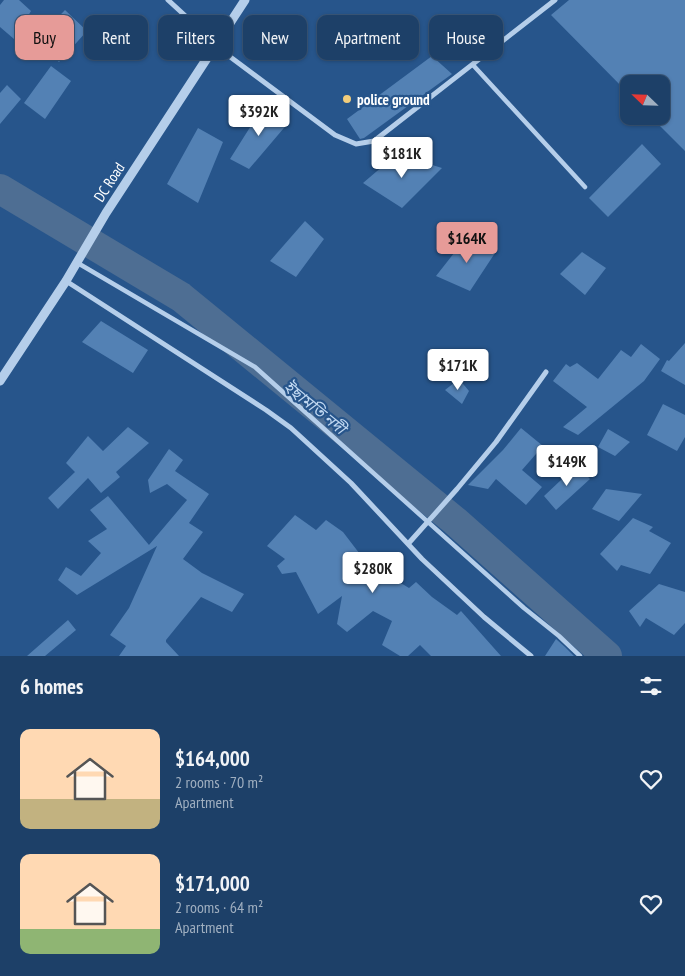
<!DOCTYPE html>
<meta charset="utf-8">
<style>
body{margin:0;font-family:"PT Sans Narrow","Noto Sans Bengali",sans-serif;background:#2a4b71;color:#f1f3f6;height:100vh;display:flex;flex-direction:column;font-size:19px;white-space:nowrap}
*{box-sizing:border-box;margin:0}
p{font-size:16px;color:#a0afc0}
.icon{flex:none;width:28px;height:28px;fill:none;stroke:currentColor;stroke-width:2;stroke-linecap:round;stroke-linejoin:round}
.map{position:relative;height:656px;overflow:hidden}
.side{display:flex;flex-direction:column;background:#1d4068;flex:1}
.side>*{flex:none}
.guide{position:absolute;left:15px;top:15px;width:655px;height:45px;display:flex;gap:10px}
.needle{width:32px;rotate:293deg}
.fabs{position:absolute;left:620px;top:75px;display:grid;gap:10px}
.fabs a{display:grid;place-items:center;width:50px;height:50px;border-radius:10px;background:#1d4068;box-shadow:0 1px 4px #0004,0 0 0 1px #3b597c;font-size:25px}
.price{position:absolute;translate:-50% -42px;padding:0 11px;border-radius:5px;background:#fff;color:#222;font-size:16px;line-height:32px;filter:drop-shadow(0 1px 2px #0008)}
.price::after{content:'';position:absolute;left:50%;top:30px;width:15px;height:11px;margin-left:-8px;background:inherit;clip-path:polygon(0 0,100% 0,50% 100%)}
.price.selected{background:#e69b98;color:#111}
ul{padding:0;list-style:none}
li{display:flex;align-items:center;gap:15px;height:125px;padding:0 20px}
li span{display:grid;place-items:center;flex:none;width:140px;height:100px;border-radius:10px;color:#555}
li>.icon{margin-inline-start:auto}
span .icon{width:60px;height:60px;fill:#fffc;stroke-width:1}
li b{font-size:21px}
h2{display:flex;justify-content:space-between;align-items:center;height:60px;padding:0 20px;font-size:21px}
.pill{padding:0 18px;border-radius:10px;background:#1d4068;box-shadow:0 1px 4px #0004,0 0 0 1px #3b597c;font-size:18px;line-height:45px}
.pill.selected{background:#e69b98;color:#111}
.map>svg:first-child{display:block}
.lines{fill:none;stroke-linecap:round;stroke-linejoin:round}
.river{stroke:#4e6e93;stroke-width:30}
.building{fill:#5381b4}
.pedestrian{stroke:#b5ceea;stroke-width:4.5}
.minor{stroke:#b5ceea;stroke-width:5}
.tertiary{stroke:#b5ceea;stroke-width:9}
.poi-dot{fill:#f2cd7b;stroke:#27558b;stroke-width:2}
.labels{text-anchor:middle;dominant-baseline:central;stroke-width:4.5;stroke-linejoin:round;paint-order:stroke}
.poi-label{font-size:15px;font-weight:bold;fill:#fff;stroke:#27558b;text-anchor:start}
.street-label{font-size:15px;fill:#fff;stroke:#27558b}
.water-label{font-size:16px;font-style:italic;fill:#c1d8f1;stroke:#27558b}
</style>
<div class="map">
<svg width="685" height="656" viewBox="0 0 685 656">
<rect width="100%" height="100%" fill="#27558b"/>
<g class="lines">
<path class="river" d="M0 189 181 297 455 521 607 656"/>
</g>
<path class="building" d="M4 0H19L31 11 14 39 0 27V5Z
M569 0H685V151L650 116H661V84H629V94L551 15Z
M65 10 87 31 59 62 36 40Z
M432 56 452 74 364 138 360 139 347 119Z
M51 66 71 81 45 119 24 103Z
M7 85 21 99 0 124V93Z
M264 105 289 122 249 169 230 159Z
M198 128 223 142 198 203 167 184Z
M642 144 661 164 608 217 589 198Z
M397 154 442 168 402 208 363 183Z
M305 221 324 239 296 277 270 261Z
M469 234 495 253 470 291 436 276Z
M582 252 606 268 585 295 560 274Z
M101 321 148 350 133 373 82 342Z
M685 343V385L661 371 667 360 669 361Z
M641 344 660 359 644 381 578 435 563 427 587 407 553 381 566 364 570 367 577 363 598 379 621 350 631 357Z
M459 379 469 391 462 404 445 390Z
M663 404 685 415V437L677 451 647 435Z
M128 427 149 443 116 472 120 477 101 493 88 478 58 509 48 498 75 472 66 463 88 436 103 451Z
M521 428 543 446 522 470 542 487 526 505 496 479 488 489 468 485 503 450Z
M608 429 630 442 615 456 598 447Z
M169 449 183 460 175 471 209 494 189 523 203 532 183 559 202 573 244 594 232 612 201 597 166 640V642L179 656H119L126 646 110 635 129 608 157 546 77 595 58 580 66 567 81 576 101 553 88 541 107 529 90 510 108 496 149 545 187 500 167 484 150 493 148 480Z
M577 465 590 479 556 510 544 496Z
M606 489 642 494 619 521 592 509Z
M295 515 316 530 326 520 343 532 366 562 409 588 416 582 432 597 457 615 461 611 501 656H431L420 645 408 656H400L382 645 392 621 373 611 347 632 337 624 342 596 318 614 296 572 282 574 277 566 285 559 267 546Z
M633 518 653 527 649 531 671 543 650 574 621 565 617 571 600 554Z
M659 584 685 592V623L674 635 646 618 640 627 629 611Z
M68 620 76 630 45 656H27Z
M556 639 565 647 574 656H545Z"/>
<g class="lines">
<path class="pedestrian" d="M473 65 585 187
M76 262 255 367 524 608 559 636 580 656"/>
<path class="minor" d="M168 0 229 56 335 135 356 144 374 141 555 0
M66 281 266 410 291 428 351 483 422 559 484 617 531 656
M408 544 457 489 496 442 546 372"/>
<path class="tertiary" d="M0 381 66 281 106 213 245 0"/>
</g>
<circle class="poi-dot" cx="347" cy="99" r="5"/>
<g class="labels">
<g class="poi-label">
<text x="357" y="99">police ground</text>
</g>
<g class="street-label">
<text transform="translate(109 182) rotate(-57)">DC Road</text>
</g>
<g class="water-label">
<text transform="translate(315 407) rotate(39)">ইছামতি নদী</text>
</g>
</g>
</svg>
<div class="fabs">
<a><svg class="needle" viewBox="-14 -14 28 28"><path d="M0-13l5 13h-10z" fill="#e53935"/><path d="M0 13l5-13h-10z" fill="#a0afc0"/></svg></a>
</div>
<b class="price" style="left:259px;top:137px">$392K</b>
<b class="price" style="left:402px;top:179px">$181K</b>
<b class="price selected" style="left:467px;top:264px">$164K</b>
<b class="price" style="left:458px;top:391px">$171K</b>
<b class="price" style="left:567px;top:487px">$149K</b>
<b class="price" style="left:373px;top:594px">$280K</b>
<div class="guide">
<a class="pill selected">Buy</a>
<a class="pill">Rent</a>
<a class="pill">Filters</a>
<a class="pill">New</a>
<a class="pill">Apartment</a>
<a class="pill">House</a>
</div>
</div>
<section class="side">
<h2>6 homes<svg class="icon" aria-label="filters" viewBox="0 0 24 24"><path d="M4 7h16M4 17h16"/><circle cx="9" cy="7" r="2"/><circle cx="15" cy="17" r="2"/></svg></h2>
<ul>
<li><span style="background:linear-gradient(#ffd9b3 70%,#c2b280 0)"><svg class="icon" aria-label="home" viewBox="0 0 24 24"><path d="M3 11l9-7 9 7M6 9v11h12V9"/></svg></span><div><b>$164,000</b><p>2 rooms · 70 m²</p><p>Apartment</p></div><svg class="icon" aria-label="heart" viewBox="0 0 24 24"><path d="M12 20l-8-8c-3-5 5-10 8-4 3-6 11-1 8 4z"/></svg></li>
<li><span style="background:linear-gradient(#ffd9b3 75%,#8fb573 0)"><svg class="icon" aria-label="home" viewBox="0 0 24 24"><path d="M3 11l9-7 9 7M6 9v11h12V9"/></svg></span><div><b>$171,000</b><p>2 rooms · 64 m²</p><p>Apartment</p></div><svg class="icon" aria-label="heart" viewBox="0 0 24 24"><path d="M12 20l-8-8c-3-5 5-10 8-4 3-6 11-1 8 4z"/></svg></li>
</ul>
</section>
